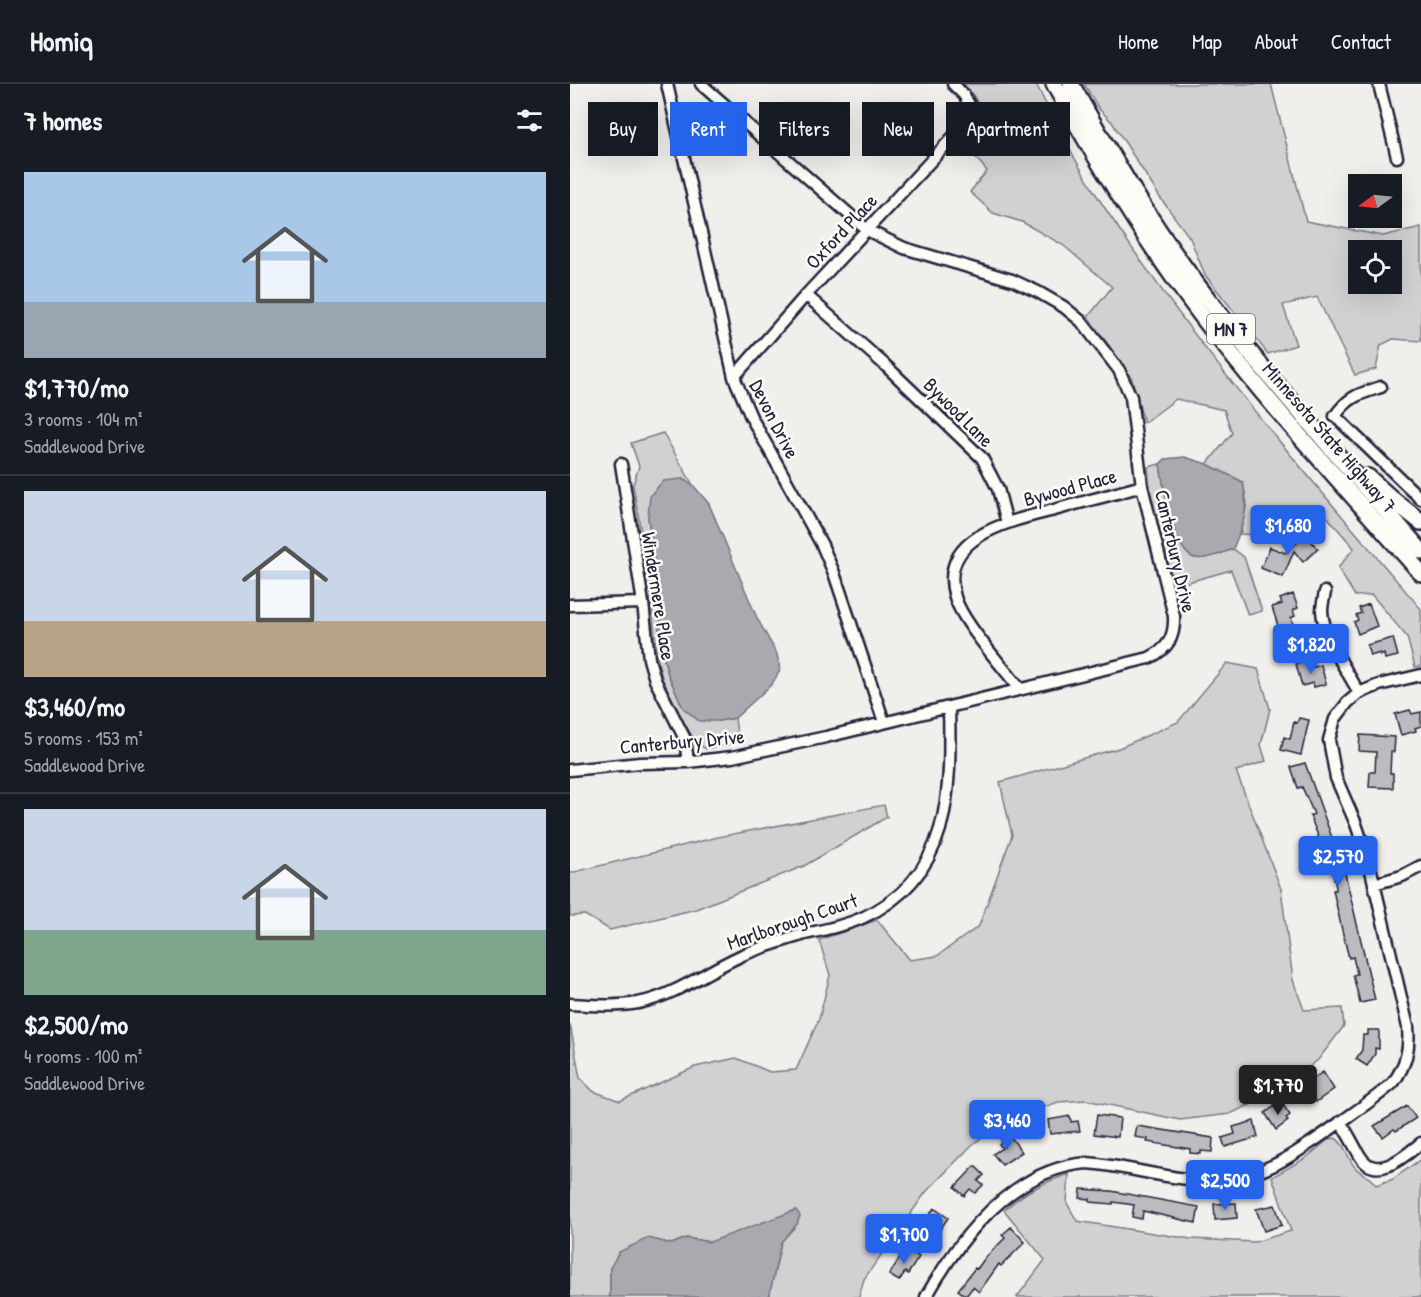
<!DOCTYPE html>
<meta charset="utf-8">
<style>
body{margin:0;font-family:"Patrick Hand",sans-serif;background:#242831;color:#f1f3f6;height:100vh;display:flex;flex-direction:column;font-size:22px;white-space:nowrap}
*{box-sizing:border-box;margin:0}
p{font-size:20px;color:#9ea1a6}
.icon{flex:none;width:33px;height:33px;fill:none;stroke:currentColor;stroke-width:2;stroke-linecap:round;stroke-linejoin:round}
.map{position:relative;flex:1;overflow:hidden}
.side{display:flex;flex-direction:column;background:#171b24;width:570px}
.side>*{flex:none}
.top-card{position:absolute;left:18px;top:18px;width:570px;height:54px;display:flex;gap:12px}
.needle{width:39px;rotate:255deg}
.tools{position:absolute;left:778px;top:90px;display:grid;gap:12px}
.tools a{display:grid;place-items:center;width:54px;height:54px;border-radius:0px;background:#171b24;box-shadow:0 6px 24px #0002;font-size:30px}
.price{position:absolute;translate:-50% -51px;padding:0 14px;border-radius:6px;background:#2563eb;color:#fff;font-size:20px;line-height:39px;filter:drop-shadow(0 2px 3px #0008)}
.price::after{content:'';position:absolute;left:50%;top:36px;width:18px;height:14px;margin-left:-9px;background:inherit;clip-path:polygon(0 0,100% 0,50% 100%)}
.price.selected{background:#222;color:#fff}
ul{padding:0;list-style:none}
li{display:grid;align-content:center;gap:12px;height:318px;padding:0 24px}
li+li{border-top:2px solid #363941}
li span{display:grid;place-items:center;height:186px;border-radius:0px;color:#555}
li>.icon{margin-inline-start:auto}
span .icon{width:108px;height:108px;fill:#fffc;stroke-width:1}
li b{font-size:26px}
h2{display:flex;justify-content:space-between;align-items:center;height:72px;padding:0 24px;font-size:26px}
.chip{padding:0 21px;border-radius:0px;background:#171b24;box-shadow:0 6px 24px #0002;font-size:21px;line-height:54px}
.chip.selected{background:#2563eb;color:#fff}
header{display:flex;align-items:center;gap:36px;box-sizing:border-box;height:84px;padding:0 30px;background:#171b24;border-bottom:2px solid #363941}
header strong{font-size:28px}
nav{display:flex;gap:33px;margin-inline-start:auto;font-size:21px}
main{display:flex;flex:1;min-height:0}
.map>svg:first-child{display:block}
.green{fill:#d2d1d1;stroke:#7a7a86;stroke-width:1.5;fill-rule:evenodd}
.water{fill:#a9a9b0;stroke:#737381;stroke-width:1.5}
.building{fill:#bcbcc0;stroke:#22223b;stroke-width:1.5}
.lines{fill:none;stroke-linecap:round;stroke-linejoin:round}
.minor-casing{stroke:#22223b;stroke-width:15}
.primary-casing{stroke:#22223b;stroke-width:20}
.minor{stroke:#fdfcf7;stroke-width:10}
.primary{stroke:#fdfcf7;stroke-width:15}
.labels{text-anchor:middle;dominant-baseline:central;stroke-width:5;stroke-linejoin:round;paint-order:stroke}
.shield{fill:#fdfcf7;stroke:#646373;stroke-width:1.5}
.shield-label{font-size:18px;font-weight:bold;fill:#22223b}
.street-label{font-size:20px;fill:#22223b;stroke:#fdfcf7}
</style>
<header>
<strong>Homiq</strong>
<nav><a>Home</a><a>Map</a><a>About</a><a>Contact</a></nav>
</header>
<main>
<section class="side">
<h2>7 homes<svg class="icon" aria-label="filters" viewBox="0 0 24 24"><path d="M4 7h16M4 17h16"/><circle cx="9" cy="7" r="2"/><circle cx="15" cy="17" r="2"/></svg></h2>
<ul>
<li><span style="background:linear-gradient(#a9c7e8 70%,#9aa5b1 0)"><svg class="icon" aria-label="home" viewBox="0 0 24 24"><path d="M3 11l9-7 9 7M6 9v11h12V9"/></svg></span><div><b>$1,770/mo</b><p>3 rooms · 104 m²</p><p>Saddlewood Drive</p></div></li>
<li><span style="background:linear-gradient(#c9d6e8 70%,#b9a48a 0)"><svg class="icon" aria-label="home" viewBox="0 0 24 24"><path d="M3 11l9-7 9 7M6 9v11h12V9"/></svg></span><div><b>$3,460/mo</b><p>5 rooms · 153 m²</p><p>Saddlewood Drive</p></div></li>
<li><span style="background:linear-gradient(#c9d6e8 65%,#7fa58c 0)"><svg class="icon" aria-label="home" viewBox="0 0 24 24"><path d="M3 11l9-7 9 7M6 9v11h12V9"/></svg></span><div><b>$2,500/mo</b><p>4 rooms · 100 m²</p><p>Saddlewood Drive</p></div></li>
</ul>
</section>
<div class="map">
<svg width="851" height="1213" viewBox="0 0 851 1213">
<rect width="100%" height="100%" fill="#f0efec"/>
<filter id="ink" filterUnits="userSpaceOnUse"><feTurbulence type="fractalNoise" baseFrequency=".0167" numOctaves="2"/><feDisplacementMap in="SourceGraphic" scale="12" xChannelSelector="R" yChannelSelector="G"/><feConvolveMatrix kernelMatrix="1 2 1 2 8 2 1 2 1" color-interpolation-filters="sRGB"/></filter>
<g filter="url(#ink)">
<path class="green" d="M393 0H466C485 39 506 79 529 115 624 261 738 393 851 525V582L845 583 837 553 802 511 785 512 768 484 784 464 748 422 707 452 670 450 677 420 673 398 637 380 662 349 654 326 606 315 574 339 561 292 518 233 542 203 493 161 452 138 423 129 400 108 417 87 393 58C413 36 416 21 393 0Z
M514 0H701L736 137 813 152 851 143V257L823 255 811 261 806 285 785 291 747 213 713 221 726 261 698 270 635 191 620 154 589 112 542 38 529 25ZM789 166H822V200H789Z
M93 349 123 401 112 395 78 433 85 486 90 503 92 520 89 545 92 568 98 590 102 600 149 637 165 634 168 659 136 665 127 660 108 630 93 598 87 573 79 495 63 401 69 382 61 359Z
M590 380C593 400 603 464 622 473 633 478 652 468 663 465L674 473 692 527 678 531 661 486 604 502 581 415 578 383Z
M657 579 688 585 700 625 691 661 696 677 666 687 711 805 723 896 734 926 772 924 774 942 748 976 701 1011 660 1030 610 1036 516 1016 488 1018 435 1038 403 1060 356 1108 294 1195 289 1213H199L211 1158 227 1140 171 1148 140 1158 116 1154 102 1160 78 1154 40 1184V1213H0V940L10 994 23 1007 50 1017 125 983 166 974 200 988 226 986 249 935 260 891 249 856 307 836 340 876 367 872 409 842 442 751 430 698 549 664 608 638Z
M314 721 317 733 234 782 126 825 40 846 15 831 0 832V789L148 753Z
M765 1054C775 1059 777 1073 784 1082 791 1091 801 1092 806 1101L823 1095 851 1075V1213H447L475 1176 434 1126C456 1107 472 1099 499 1090L497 1119 507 1137 621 1155 685 1158 721 1147 702 1093 736 1074 759 1055Z"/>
<path class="water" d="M615 373 637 380 673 398C679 426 674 438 663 465 652 469 633 478 622 473 603 464 593 400 590 380L595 375Z
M112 395 123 401 139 420 187 534 207 570 210 586 202 600 165 634 149 637H129L113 624 98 590 92 568 89 545 92 520 90 503 85 486 78 433 80 412 93 397Z
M226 1126 230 1132 227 1140 211 1158 199 1213H40V1184L49 1168 78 1154 102 1160 116 1154 140 1158Z"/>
<path class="building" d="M736 451 748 465 733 478 724 467 713 493 691 484 700 463 715 469Z
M723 510 728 524 723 526 725 532 721 534 723 540 709 545 702 523 712 520 710 515Z
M799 520 807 542 788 550 784 538 788 536 786 531 791 529 789 524Z
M823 554 828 572 815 575 814 570 810 572V569L800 572 797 561Z
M738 577 740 584 751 581 756 600 744 603 743 599 732 602 726 580Z
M840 626 842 630 851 628V642L845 644 846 647 831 651 825 630Z
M729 634 739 636 731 671 711 666 714 653 720 655 724 638 727 639Z
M790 651 825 653 824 668H821L820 689H823V704L799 703 800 688H805L806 668 789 667Z
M735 679 761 751 766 769 770 768 805 916 790 919 783 891 787 890 783 873 779 874 772 846 763 806H766V803L762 785 758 786 751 759 740 732 744 730 732 703 728 704 721 683Z
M798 946H809V965L805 964V970L797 982 786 975 792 966 793 951H798Z
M753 988 764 1005 746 1018 734 1001Z
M711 1018 720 1031 716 1034 718 1037 706 1046 695 1029Z
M837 1022 846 1034 826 1047 824 1045 813 1053 804 1042Z
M527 1031 550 1034 548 1053 524 1050Z
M500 1032 501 1038 508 1037 510 1047 480 1050 478 1036Z
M684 1037 688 1053 655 1063 652 1054 665 1050 663 1043Z
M567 1042 643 1054 642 1068 631 1067V1070L620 1069V1065L577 1058 578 1055 565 1053Z
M440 1052 452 1068 432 1081 423 1070 432 1064 429 1060Z
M405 1082 414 1091 408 1097 413 1101 405 1109 400 1105 394 1112 385 1103Z
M511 1105 541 1107 629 1123 626 1139 573 1127 572 1135 562 1133 564 1121 543 1118V1120L520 1118V1115L510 1114Z
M666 1119 667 1134 645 1136 644 1120Z
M705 1121 712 1141 694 1147 686 1125Z
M364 1124 378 1134 364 1154 362 1152 357 1159 346 1151Z
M441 1143 455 1158 431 1182 429 1180 409 1208 403 1203 396 1212 388 1206 405 1184 407 1185 415 1174 435 1154 432 1151Z
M336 1164 349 1173 338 1190 335 1188 329 1197 319 1191Z"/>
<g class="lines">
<defs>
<path id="minor" d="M97 0 164 293 181 333 252 461 264 489 314 638
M809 0 827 73
M236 211 315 281 412 374 428 405 437 439
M164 293 236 211 397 38 401 24 394 11 383 0
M811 303C789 310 779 312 765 332L851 415
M51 380 73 519 79 575 85 596 115 655 118 678
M755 508C754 514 752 521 752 527 754 556 776 584 789 609
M0 521 73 519
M450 605C433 583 392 538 385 513 366 450 446 436 488 425 516 417 544 410 572 402
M0 686 70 679 118 678 162 673 256 653 579 574C598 565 605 553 604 532L572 402 561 313 549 286 511 237 494 223 468 208 442 196 334 164 297 146 131 0
M804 800 832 792 851 782
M0 920C23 921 45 923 68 919 106 912 139 885 175 870 195 862 215 856 235 850 254 846 274 842 292 834 382 793 381 708 379 623
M770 1038C778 1049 783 1060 790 1072 806 1099 836 1071 851 1059
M356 1213C390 1153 442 1085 517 1079 558 1082 598 1096 640 1097 691 1097 728 1068 768 1040 786 1027 806 1014 823 999 836 981 840 965 838 943L799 778 786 740 766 694 759 656 765 635 778 618 789 609 809 601 851 591"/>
<path id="primary" d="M484 0C523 70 564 139 611 204 684 305 769 396 851 489
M501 0C539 68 578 135 625 198 695 292 774 378 851 467
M798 393 822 415 851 438"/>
</defs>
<use href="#minor" class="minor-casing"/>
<use href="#primary" class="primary-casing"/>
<use href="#minor" class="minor"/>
<use href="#primary" class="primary"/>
</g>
</g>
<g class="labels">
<rect class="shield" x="637" y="230" width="48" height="30" rx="4.5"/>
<g class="shield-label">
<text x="661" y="245">MN 7</text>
</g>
<g class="street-label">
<text transform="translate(271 147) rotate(-47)">Oxford Place</text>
<text transform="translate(389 328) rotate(45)">Bywood Lane</text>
<text transform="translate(205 335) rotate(63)">Devon Drive</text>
<text transform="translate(760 353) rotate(49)">Minnesota State Highway 7</text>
<text transform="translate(500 403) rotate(-15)">Bywood Place</text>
<text transform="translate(606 467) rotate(77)">Canterbury Drive</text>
<text transform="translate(89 512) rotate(81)">Windermere Place</text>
<text transform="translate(112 657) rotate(-5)">Canterbury Drive</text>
<text transform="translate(222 837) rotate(-19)">Marlborough Court</text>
</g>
</g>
</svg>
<div class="tools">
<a><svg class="needle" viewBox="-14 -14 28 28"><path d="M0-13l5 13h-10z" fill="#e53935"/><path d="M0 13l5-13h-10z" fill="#9ea1a6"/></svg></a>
<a><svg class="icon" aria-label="locate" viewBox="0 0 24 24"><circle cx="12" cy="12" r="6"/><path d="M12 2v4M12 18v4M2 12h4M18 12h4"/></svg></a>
</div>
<b class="price" style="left:718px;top:472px">$1,680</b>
<b class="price" style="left:741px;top:591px">$1,820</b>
<b class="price" style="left:768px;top:803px">$2,570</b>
<b class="price selected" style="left:708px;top:1032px">$1,770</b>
<b class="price" style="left:437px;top:1067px">$3,460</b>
<b class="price" style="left:655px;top:1127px">$2,500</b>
<b class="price" style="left:334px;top:1181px">$1,700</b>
<div class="top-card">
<a class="chip">Buy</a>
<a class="chip selected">Rent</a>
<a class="chip">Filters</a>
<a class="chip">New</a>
<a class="chip">Apartment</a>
</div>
</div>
</main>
